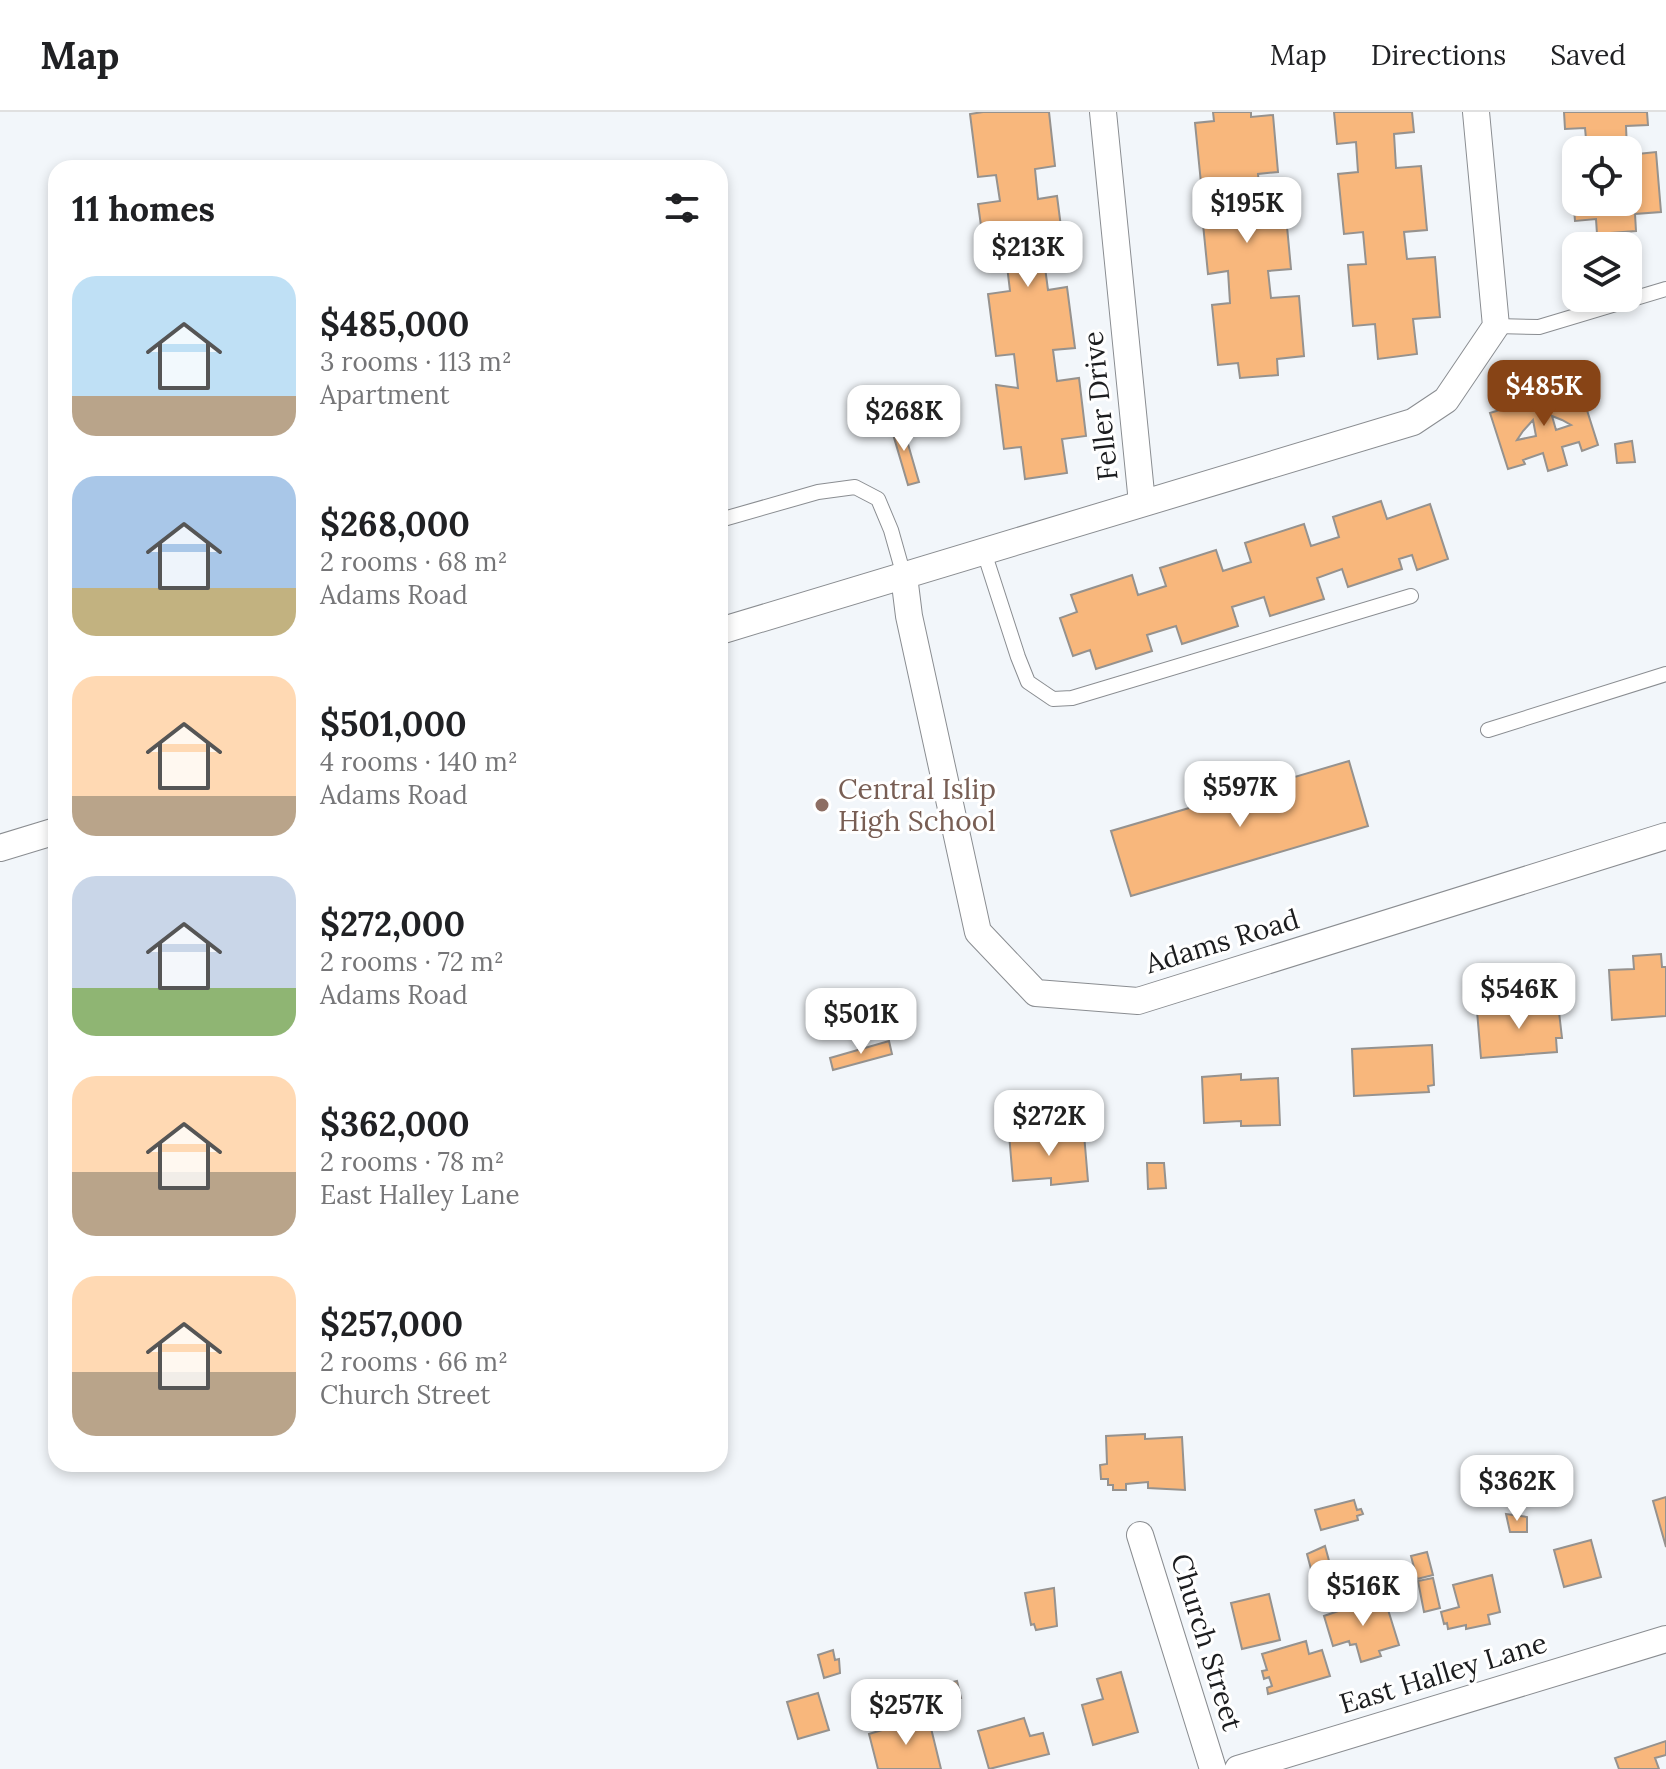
<!DOCTYPE html>
<meta charset="utf-8">
<style>
body{margin:0;font-family:Lora,serif;background:#f2f2f2;color:#202124;height:100vh;display:flex;flex-direction:column;font-size:30px;white-space:nowrap}
*{box-sizing:border-box;margin:0}
p{font-size:26px;color:#757577}
.icon{flex:none;width:44px;height:44px;fill:none;stroke:currentColor;stroke-width:2;stroke-linecap:round;stroke-linejoin:round}
.map{position:relative;flex:1;overflow:hidden}
.side{position:absolute;left:48px;top:48px;width:680px;height:1312px;display:flex;flex-direction:column;background:#fff;border-radius:24px;box-shadow:0 4px 12px #0003}
.side>*{flex:none}
.buttons{position:absolute;left:1562px;top:24px;display:grid;gap:16px}
.buttons a{display:grid;place-items:center;width:80px;height:80px;border-radius:16px;background:#fff;box-shadow:0 4px 12px #0003;font-size:40px}
.price{position:absolute;translate:-50% -68px;padding:0 18px;border-radius:16px;background:#fff;color:#222;font-size:26px;line-height:52px;filter:drop-shadow(0 2px 4px #0008)}
.price::after{content:'';position:absolute;left:50%;top:48px;width:24px;height:18px;margin-left:-12px;background:inherit;clip-path:polygon(0 0,100% 0,50% 100%)}
.price.selected{background:#874416;color:#fff}
ul{padding:0;list-style:none}
li{display:flex;align-items:center;gap:24px;height:200px;padding:0 24px}
li span{display:grid;place-items:center;flex:none;width:224px;height:160px;border-radius:24px;color:#555}
li>.icon{margin-inline-start:auto}
span .icon{width:96px;height:96px;fill:#fffc;stroke-width:1}
li b{font-size:34px}
h2{display:flex;justify-content:space-between;align-items:center;height:96px;padding:0 24px;font-size:34px}
header{display:flex;align-items:center;gap:48px;box-sizing:border-box;height:112px;padding:0 40px;background:#fff;border-bottom:2px solid #e0e0e0}
header strong{font-size:38px}
nav{display:flex;gap:44px;margin-inline-start:auto;font-size:28px}
.map>svg:first-child{display:block}
.building{fill:#f8b77c;stroke:#96928e;stroke-width:2;fill-rule:evenodd}
.lines{fill:none;stroke-linecap:round;stroke-linejoin:round}
.service-casing{stroke:#8a8d91;stroke-width:16}
.minor-casing{stroke:#8a8d91;stroke-width:28}
.service{stroke:#fff;stroke-width:14}
.minor{stroke:#fff;stroke-width:26}
.education-dot{fill:#8d6e63;stroke:#fff;stroke-width:3}
.labels{text-anchor:middle;dominant-baseline:central;stroke-width:6;stroke-linejoin:round;paint-order:stroke}
.street-label{font-size:28px;fill:#1c1d1f;stroke:#fff}
.education-label{font-size:28px;fill:#785e54;stroke:#fff;text-anchor:start}
</style>
<header>
<strong>Map</strong>
<nav><a>Map</a><a>Directions</a><a>Saved</a></nav>
</header>
<div class="map">
<svg width="1666" height="1657" viewBox="0 0 1666 1657">
<rect width="100%" height="100%" fill="#f2f6fa"/>
<path class="building" d="M983 0H1049L1055 54 1035 57 1038 87 1057 84 1065 146 1044 148 1048 178 1067 175 1075 236 1053 238 1057 269 1079 266 1086 324 1062 327 1067 361 1025 367 1021 335 1004 337 996 273 1018 276 1014 242 996 244 988 182 1010 179 1007 154 987 157 978 92 1000 89 996 63 978 65 970 2Z
M1213 0H1251V5L1273 3 1278 60 1258 62 1261 96 1285 93 1291 157 1268 159 1271 186 1299 184 1304 244 1277 247 1278 263 1240 266 1238 251 1218 253 1212 193 1230 191 1228 159 1208 162 1202 102 1223 100 1220 70 1201 71 1195 11 1214 9Z
M1334 0H1412L1414 20 1394 22 1396 56 1421 54 1427 118 1404 120 1407 147 1435 145 1440 205 1413 207 1417 242 1378 247 1375 212 1353 214 1348 153 1366 152 1363 120 1344 122 1338 62 1358 60 1356 30 1337 32Z
M1564 0H1647L1648 13 1626 14 1627 38H1587L1585 16 1565 17Z
M1656 40 1661 100 1635 102 1636 119 1597 122 1596 107 1575 109 1570 48 1576 47V90H1628V43Z
M1579 273 1598 333 1582 339 1579 330 1562 335 1567 353 1548 359 1543 341 1523 348 1525 352 1508 357 1490 301ZM1552 304 1562 308 1571 313 1556 318ZM1533 308 1536 324 1517 328 1523 319Z
M901 308 919 370 908 373 890 312Z
M1632 329 1635 350 1617 351 1615 332Z
M1381 389 1387 407 1430 392 1448 447 1417 458 1412 443 1399 447 1402 457 1348 475 1342 457 1317 466 1324 487 1270 504 1264 485 1232 495 1238 514 1182 532 1176 514 1147 523 1152 539 1096 557 1090 538 1073 544 1060 506 1077 500 1071 483 1132 463 1138 483 1166 474 1160 456 1216 438 1223 459 1251 450 1245 431 1304 412 1311 434 1339 425 1333 405Z
M1349 649 1368 714 1131 784 1111 719Z
M1661 842 1662 855H1666V904L1612 908 1609 858 1634 857 1633 844Z
M1554 892V900H1559L1562 926H1556L1557 940 1481 946 1477 899Z
M889 929 892 942 833 958 830 946Z
M1432 933 1434 973 1428 974 1429 980 1354 984 1352 937Z
M1241 962V968L1278 966 1280 1013 1241 1014V1009L1204 1011 1202 965Z
M1049 1019V1025L1084 1022 1088 1069 1051 1073V1066L1013 1069 1009 1022Z
M1147 1051H1164L1166 1076 1148 1077Z
M1145 1322V1327L1182 1325 1185 1378 1148 1376V1370L1126 1372V1378H1113V1373H1108V1367H1101L1100 1353 1107 1352 1106 1324Z
M1666 1385V1435L1653 1389Z
M1354 1388 1357 1398 1361 1397 1363 1402 1357 1404 1358 1408 1321 1418 1315 1398Z
M1506 1402 1527 1405V1420H1510Z
M1591 1428 1601 1465 1564 1475 1554 1438Z
M1325 1434 1334 1467 1315 1472 1307 1442Z
M1427 1440 1433 1463 1417 1467 1411 1444Z
M1492 1463 1500 1500 1488 1503 1490 1512 1466 1517V1513L1448 1517 1447 1511 1444 1512 1441 1500 1459 1495 1453 1473Z
M1433 1466 1440 1496 1424 1500 1418 1469Z
M1054 1476 1057 1514 1036 1518 1034 1512 1031 1513 1025 1481Z
M1269 1482 1280 1528 1242 1537 1231 1491Z
M1370 1485 1372 1491 1385 1488 1399 1533 1379 1539 1381 1544 1361 1550 1356 1532 1350 1533 1349 1529 1333 1534 1324 1504 1344 1497 1343 1492Z
M1306 1529 1309 1542 1322 1538 1330 1564 1268 1582 1267 1576 1272 1574 1269 1565 1264 1567 1262 1559 1267 1558 1262 1542Z
M833 1538 835 1548 839 1547 840 1561 824 1566 818 1543Z
M1121 1560 1138 1620 1093 1633 1082 1593 1103 1587 1097 1567Z
M957 1569 961 1586 950 1589 951 1593 943 1596 941 1590 936 1591 932 1575Z
M818 1581 829 1618 798 1627 787 1590Z
M928 1604 941 1657H878L869 1622Z
M1024 1606 1030 1624 1043 1621 1049 1642 989 1657 978 1619Z
M1666 1629V1643L1655 1646 1659 1657H1619L1615 1646Z"/>
<g class="lines">
<defs>
<path id="service" d="M1496 214 1539 215 1666 177
M720 408 818 380 855 375 878 387 891 418 904 464
M984 440 1018 545 1028 570 1053 587 1072 586 1411 484
M1488 618 1666 562"/>
<path id="minor" d="M1103 0 1142 391
M904 464 909 504 978 820 1036 881 1138 889 1666 724
M720 519 1413 310 1446 288 1496 214 1476 0
M0 736 56 719
M1140 1423 1213 1657
M1238 1657 1666 1527"/>
</defs>
<use href="#service" class="service-casing"/>
<use href="#minor" class="minor-casing"/>
<use href="#service" class="service"/>
<use href="#minor" class="minor"/>
</g>
<circle class="education-dot" cx="822" cy="693" r="8"/>
<g class="labels">
<g class="street-label">
<text transform="translate(1100 294) rotate(-96)">Feller Drive</text>
<text transform="translate(1222 829) rotate(-17)">Adams Road</text>
<text transform="translate(1207 1530) rotate(73)">Church Street</text>
<text transform="translate(1443 1561) rotate(-17)">East Halley Lane</text>
</g>
<g class="education-label">
<text x="838" y="677">Central Islip<tspan x="838" dy="32">High School</tspan></text>
</g>
</g>
</svg>
<div class="buttons">
<a><svg class="icon" aria-label="locate" viewBox="0 0 24 24"><circle cx="12" cy="12" r="6"/><path d="M12 2v4M12 18v4M2 12h4M18 12h4"/></svg></a>
<a><svg class="icon" aria-label="layers" viewBox="0 0 24 24"><path d="M12 4l9 5-9 5-9-5zM3 14l9 5 9-5"/></svg></a>
</div>
<b class="price" style="left:1247px;top:133px">$195K</b>
<b class="price" style="left:1028px;top:177px">$213K</b>
<b class="price selected" style="left:1544px;top:316px">$485K</b>
<b class="price" style="left:904px;top:341px">$268K</b>
<b class="price" style="left:1240px;top:717px">$597K</b>
<b class="price" style="left:1519px;top:919px">$546K</b>
<b class="price" style="left:861px;top:944px">$501K</b>
<b class="price" style="left:1049px;top:1046px">$272K</b>
<b class="price" style="left:1517px;top:1411px">$362K</b>
<b class="price" style="left:1363px;top:1516px">$516K</b>
<b class="price" style="left:906px;top:1635px">$257K</b>
<section class="side">
<h2>11 homes<svg class="icon" aria-label="filters" viewBox="0 0 24 24"><path d="M4 7h16M4 17h16"/><circle cx="9" cy="7" r="2"/><circle cx="15" cy="17" r="2"/></svg></h2>
<ul>
<li><span style="background:linear-gradient(#bfe0f5 75%,#b9a48a 0)"><svg class="icon" aria-label="home" viewBox="0 0 24 24"><path d="M3 11l9-7 9 7M6 9v11h12V9"/></svg></span><div><b>$485,000</b><p>3 rooms · 113 m²</p><p>Apartment</p></div></li>
<li><span style="background:linear-gradient(#a9c7e8 70%,#c2b280 0)"><svg class="icon" aria-label="home" viewBox="0 0 24 24"><path d="M3 11l9-7 9 7M6 9v11h12V9"/></svg></span><div><b>$268,000</b><p>2 rooms · 68 m²</p><p>Adams Road</p></div></li>
<li><span style="background:linear-gradient(#ffd9b3 75%,#b9a48a 0)"><svg class="icon" aria-label="home" viewBox="0 0 24 24"><path d="M3 11l9-7 9 7M6 9v11h12V9"/></svg></span><div><b>$501,000</b><p>4 rooms · 140 m²</p><p>Adams Road</p></div></li>
<li><span style="background:linear-gradient(#c9d6e8 70%,#8fb573 0)"><svg class="icon" aria-label="home" viewBox="0 0 24 24"><path d="M3 11l9-7 9 7M6 9v11h12V9"/></svg></span><div><b>$272,000</b><p>2 rooms · 72 m²</p><p>Adams Road</p></div></li>
<li><span style="background:linear-gradient(#ffd9b3 60%,#b9a48a 0)"><svg class="icon" aria-label="home" viewBox="0 0 24 24"><path d="M3 11l9-7 9 7M6 9v11h12V9"/></svg></span><div><b>$362,000</b><p>2 rooms · 78 m²</p><p>East Halley Lane</p></div></li>
<li><span style="background:linear-gradient(#ffd9b3 60%,#b9a48a 0)"><svg class="icon" aria-label="home" viewBox="0 0 24 24"><path d="M3 11l9-7 9 7M6 9v11h12V9"/></svg></span><div><b>$257,000</b><p>2 rooms · 66 m²</p><p>Church Street</p></div></li>
</ul>
</section>
</div>
